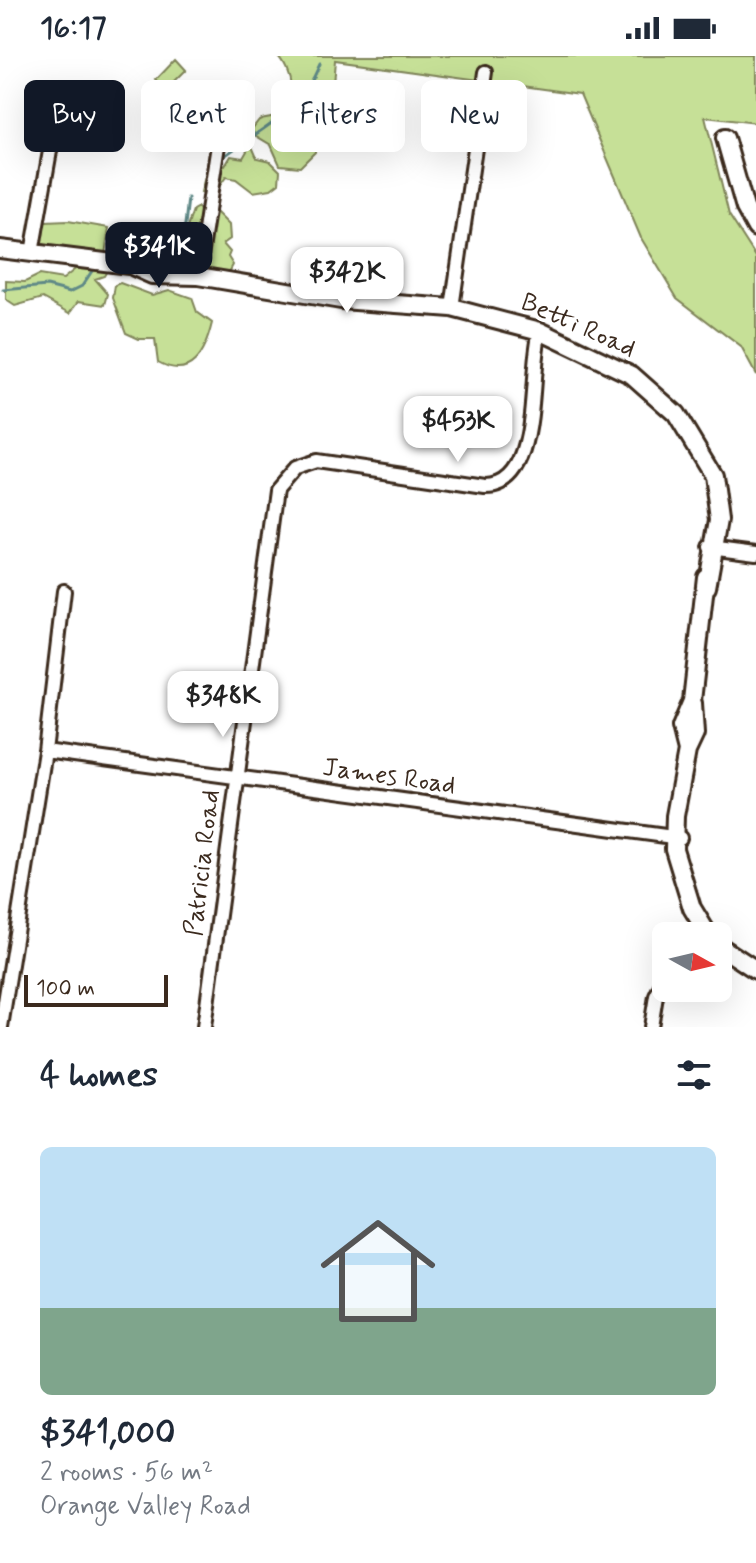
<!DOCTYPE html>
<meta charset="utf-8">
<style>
body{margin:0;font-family:Mynerve,sans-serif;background:#f2f2f3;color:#1f2937;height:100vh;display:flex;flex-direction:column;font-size:30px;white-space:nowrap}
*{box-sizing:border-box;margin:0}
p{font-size:26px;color:#747a83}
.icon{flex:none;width:44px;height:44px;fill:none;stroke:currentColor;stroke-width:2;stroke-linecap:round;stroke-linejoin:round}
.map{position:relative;height:971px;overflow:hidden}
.side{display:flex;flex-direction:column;background:#fff;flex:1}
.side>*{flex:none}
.guide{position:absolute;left:24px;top:24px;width:708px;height:72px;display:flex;gap:16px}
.needle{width:52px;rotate:98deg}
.fabs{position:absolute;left:652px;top:866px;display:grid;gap:16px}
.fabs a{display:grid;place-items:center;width:80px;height:80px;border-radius:12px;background:#fff;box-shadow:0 8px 32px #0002;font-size:40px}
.scale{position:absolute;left:24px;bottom:20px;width:144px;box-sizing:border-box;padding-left:8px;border:4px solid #3b2a1e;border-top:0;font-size:22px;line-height:28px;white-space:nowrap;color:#3b2a1e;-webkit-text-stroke:6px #fff;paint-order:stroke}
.price{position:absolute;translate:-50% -68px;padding:0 18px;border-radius:16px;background:#fff;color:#222;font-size:26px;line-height:52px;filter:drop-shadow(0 2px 4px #0008)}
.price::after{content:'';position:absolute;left:50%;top:48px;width:24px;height:18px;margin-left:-12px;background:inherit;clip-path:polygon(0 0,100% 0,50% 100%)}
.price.current{background:#111827;color:#fff}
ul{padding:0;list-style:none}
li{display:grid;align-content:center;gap:16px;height:424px;padding:0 40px}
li+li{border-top:2px solid #e0e1e3}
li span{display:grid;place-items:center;height:248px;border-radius:12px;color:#555}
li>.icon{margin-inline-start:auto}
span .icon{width:144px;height:144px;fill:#fffc;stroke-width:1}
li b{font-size:34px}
h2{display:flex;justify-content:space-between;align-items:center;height:96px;padding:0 40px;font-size:34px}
.chip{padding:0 28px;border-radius:12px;background:#fff;box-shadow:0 8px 32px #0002;font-size:28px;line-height:72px}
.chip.current{background:#111827;color:#fff}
.status{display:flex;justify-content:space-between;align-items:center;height:56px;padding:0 40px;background:#fff;direction:ltr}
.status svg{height:22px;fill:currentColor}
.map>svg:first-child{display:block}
.green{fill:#c6e097;stroke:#80855a;stroke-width:2}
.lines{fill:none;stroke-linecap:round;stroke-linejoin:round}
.stream{stroke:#5f8987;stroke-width:3}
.street-casing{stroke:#3b2a1e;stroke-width:18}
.secondary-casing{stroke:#3b2a1e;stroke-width:22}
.street{stroke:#fff;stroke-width:12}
.secondary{stroke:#fff;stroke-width:16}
.labels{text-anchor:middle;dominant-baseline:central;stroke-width:7;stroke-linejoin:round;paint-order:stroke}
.street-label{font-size:26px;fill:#3b2a1e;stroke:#fff}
</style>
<div class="status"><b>16:17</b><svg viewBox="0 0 49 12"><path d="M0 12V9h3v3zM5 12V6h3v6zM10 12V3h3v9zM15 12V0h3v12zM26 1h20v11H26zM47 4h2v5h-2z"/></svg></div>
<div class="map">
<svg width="756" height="971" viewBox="0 0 756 971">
<rect width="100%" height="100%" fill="#fff"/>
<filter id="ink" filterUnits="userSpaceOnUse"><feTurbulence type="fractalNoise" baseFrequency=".0125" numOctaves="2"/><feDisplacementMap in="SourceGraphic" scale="16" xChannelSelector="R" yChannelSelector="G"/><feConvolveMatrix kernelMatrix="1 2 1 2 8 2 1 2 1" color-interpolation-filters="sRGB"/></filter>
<g filter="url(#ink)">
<path class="green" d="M278 0H756V67L705 61 729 159 756 201V319L741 291 677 242 641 182 580 38 335 4 332 40 315 67 306 66 300 71 315 88V96L300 111 280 109 271 89 253 78 252 73 259 64C265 61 272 62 278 59 300 48 291 13 278 0Z
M176 3 186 14 166 34 156 24Z
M251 88 257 102 270 105 280 115 279 127 271 133 253 136 236 123 226 121 213 139 201 136 207 113 219 107 225 110 231 100 243 102Z
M198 151C208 165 197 195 190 209L172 204 162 210 156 208 152 194 177 188 187 172 193 154Z
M215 155 229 169 230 183 223 188 230 196 228 201 233 209 220 233 211 230 205 211Z
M68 165 109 172 105 199 46 191 42 187 45 166Z
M79 210 108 213 104 220 95 223 108 238 105 249 79 245 70 257 43 242 15 250 6 244V225L25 226 39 219 63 223Z
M120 227 152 239 169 234 192 242 197 256 212 267C205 296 192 325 158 306L155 283H139L126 277 113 242 115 229Z"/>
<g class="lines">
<path class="stream" d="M223 101C265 69 298 59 319 8
M138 184 161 189 178 183 185 169 188 142
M110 196 126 183
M3 234 47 230 70 236 82 230 94 212"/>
<defs>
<path id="street" d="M32 197 50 95
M198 220 224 50
M452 252 486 16
M710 491 756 497
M45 695 680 782
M1 971 45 695 64 535
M204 971 276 434 295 412 316 405 485 430C543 431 528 315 540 275
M651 971 656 940 666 919"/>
<path id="secondary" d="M725 82 745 152 756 172
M0 193 145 211
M134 211 152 219 198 220 341 244 452 252 540 275 632 319 676 358 713 419 719 464 707 531
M693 647 695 678 687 695 675 760 674 793 692 852 709 880
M687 695 681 671 692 645 706 521
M718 889 756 914"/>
</defs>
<use href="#street" class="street-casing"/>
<use href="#secondary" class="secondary-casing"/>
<use href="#street" class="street"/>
<use href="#secondary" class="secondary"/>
</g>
</g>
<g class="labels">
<g class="street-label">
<text transform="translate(578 270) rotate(24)">Betti Road</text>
<text transform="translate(389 721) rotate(8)">James Road</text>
<text transform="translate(203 807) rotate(-83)">Patricia Road</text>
</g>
</g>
</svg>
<div class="fabs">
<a><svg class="needle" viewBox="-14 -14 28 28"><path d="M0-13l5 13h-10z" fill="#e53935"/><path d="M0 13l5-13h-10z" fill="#747a83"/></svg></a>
</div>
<div class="scale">100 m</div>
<b class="price current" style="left:159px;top:234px">$341K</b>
<b class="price" style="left:347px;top:259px">$342K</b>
<b class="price" style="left:458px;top:408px">$453K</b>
<b class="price" style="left:223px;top:683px">$348K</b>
<div class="guide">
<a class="chip current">Buy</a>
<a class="chip">Rent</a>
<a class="chip">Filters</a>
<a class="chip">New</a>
</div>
</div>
<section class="side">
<h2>4 homes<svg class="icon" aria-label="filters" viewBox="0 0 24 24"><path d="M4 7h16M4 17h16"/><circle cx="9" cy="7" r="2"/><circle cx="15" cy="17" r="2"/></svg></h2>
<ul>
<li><span style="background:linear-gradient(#bfe0f5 65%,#7fa58c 0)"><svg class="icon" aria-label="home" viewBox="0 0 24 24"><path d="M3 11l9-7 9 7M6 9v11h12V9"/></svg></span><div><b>$341,000</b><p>2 rooms · 56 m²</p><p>Orange Valley Road</p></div></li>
</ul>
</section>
